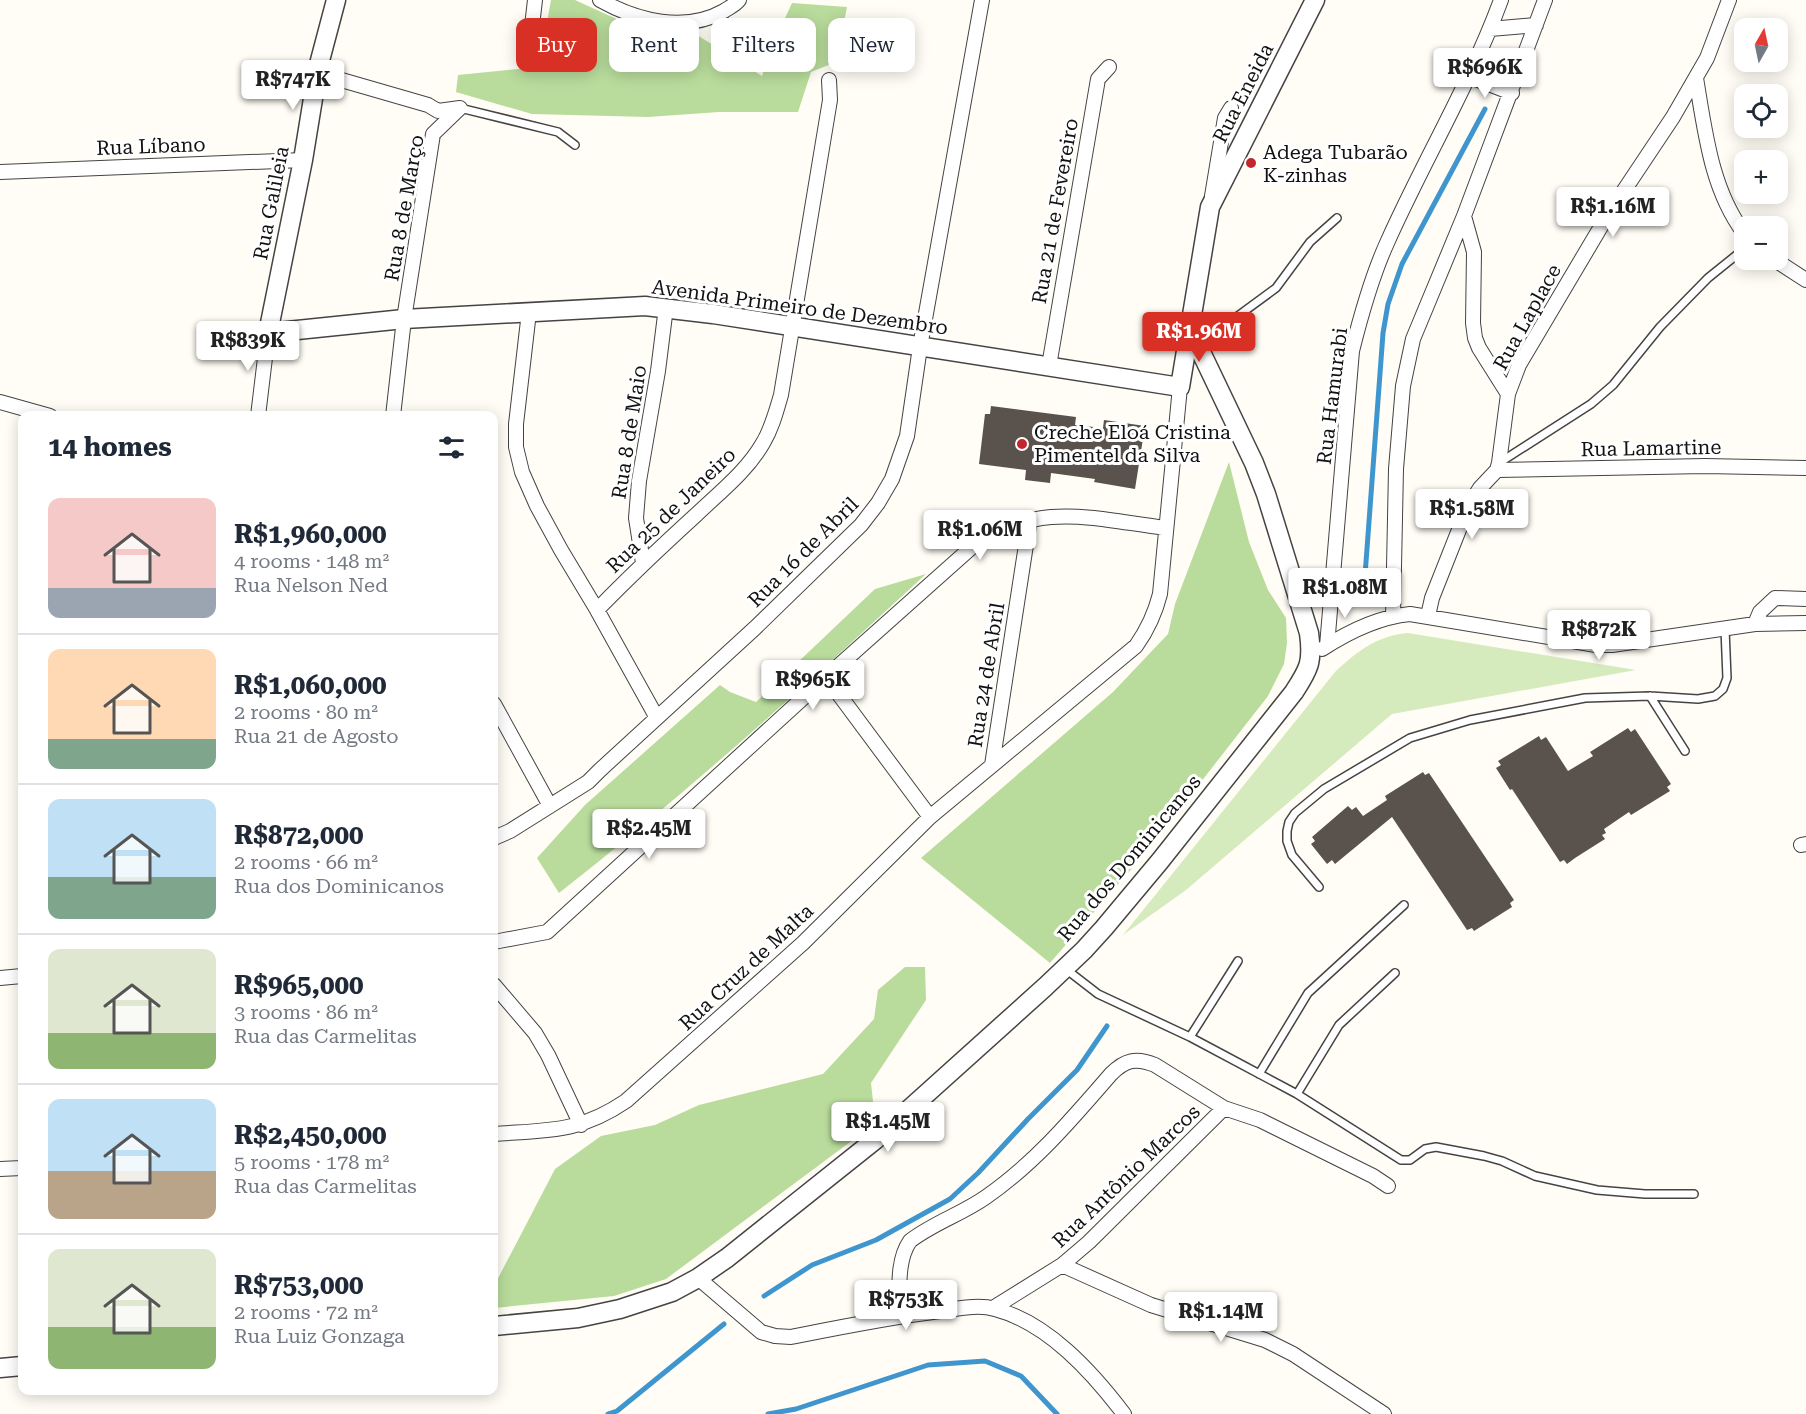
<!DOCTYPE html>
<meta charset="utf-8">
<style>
body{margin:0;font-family:"Roboto Serif",serif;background:#f2f2f3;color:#1f2937;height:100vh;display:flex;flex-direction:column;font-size:22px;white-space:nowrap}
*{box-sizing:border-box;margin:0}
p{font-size:20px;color:#747a83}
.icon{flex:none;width:33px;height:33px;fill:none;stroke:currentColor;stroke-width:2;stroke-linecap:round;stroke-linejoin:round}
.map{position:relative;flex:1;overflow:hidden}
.drawer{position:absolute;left:18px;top:411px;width:480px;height:984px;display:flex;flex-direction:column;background:#fff;border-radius:12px;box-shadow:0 3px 15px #0003}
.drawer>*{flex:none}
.guide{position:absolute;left:516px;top:18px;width:570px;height:54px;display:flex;gap:12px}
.needle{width:39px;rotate:9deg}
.tools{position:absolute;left:1734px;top:18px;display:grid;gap:12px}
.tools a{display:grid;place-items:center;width:54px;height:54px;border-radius:12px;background:#fff;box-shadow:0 3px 15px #0003;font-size:30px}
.price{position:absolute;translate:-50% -51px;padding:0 14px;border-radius:6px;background:#fff;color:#222;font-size:20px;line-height:39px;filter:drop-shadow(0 2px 3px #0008)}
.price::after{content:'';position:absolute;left:50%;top:36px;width:18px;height:14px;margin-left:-9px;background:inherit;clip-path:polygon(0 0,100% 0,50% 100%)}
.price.selected{background:#d93025;color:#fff}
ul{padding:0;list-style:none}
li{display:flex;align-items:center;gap:18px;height:150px;padding:0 30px}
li+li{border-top:2px solid #e0e1e3}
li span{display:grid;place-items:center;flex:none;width:168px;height:120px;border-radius:12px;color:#555}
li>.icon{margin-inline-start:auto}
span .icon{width:72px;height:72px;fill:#fffc;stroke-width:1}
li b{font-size:26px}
h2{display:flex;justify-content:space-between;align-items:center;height:72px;padding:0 30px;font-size:26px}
.chip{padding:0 21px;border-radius:12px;background:#fff;box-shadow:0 3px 15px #0003;font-size:21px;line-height:54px}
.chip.selected{background:#d93025;color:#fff}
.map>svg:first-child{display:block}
.green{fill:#d5ebbd}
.forest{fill:#b9dc9c}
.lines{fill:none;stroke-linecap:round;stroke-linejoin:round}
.stream{stroke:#3f96cf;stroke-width:5}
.building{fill:#5a524d}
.service-casing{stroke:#444;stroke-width:10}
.minor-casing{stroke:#444;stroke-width:16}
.tertiary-casing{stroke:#444;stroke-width:21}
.service{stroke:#fff;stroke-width:7}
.minor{stroke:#fff;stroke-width:14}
.tertiary{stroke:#fff;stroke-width:18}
.poi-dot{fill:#c4262e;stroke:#fff;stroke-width:2}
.labels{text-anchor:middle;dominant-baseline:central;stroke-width:6;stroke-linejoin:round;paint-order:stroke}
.street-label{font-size:20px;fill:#111;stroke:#fff}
.poi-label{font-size:20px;fill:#111;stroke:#fff;text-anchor:start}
</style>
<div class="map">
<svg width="1806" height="1414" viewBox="0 0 1806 1414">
<rect width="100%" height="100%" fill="#fffdf5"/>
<path class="green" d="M1408 633 1636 670 1392 714 1186 890 1123 935 1335 672C1356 652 1378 635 1408 633Z"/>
<path class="forest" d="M551 0H575L634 27 694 33 762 76 769 53 792 3 847 7 836 62 811 72 798 112H719L648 117 532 114 456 92 458 75 539 67Z
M1229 462 1249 542 1268 590 1286 618 1287 643 1284 664 1268 696 1147 851 1050 963 921 858 1113 692 1168 634 1175 604Z
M926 574C807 684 687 793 559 893L537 858 585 805 720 685 730 692 756 702 875 589Z
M905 967H925L926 1000 871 1083 875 1120 865 1131 666 1279 614 1296 494 1308V1286L555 1169 601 1136 655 1125 699 1105 823 1074 874 1019 878 990Z"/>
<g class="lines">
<path class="stream" d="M1364 589 1383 333 1388 304 1402 264 1485 109
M764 1296 812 1265 876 1240 950 1199 978 1173 1028 1119 1077 1070 1107 1026
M608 1414 617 1411 724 1324
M768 1414 796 1409 928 1365 985 1361 1021 1376 1057 1414"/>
</g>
<path class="building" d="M991 406 1076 417 1075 425 1103 428 1104 420 1145 426 1135 489 1094 482 1095 479 1051 473 1050 483 1025 480 1026 470 979 464 985 414H990Z
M1628 728 1631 732 1635 729 1671 784 1667 787 1670 791 1631 815 1629 812 1604 829 1606 833 1602 835 1605 839 1575 858 1567 864 1564 860 1560 862 1512 789 1510 790 1496 768 1501 765 1498 761 1539 736 1541 740 1546 737 1568 771 1593 756 1590 752Z
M1423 772 1425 775 1429 773 1514 900 1510 903 1512 907 1474 931 1472 928 1467 930 1392 817 1335 864 1332 860 1327 864 1311 844 1315 841 1312 837 1348 806 1352 810 1356 807 1363 816 1387 800 1385 796Z"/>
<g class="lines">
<defs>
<path id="service" d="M460 108 558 132 575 145
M1196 341 1231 321 1276 288 1310 242 1337 218
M1499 463 1591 404 1613 385 1660 327 1708 278 1744 249
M1650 696 1685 751
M1319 887 1292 855 1287 841V831L1289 822 1295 813 1324 789 1410 738 1470 720 1585 698 1650 696 1698 699 1715 696 1723 689 1727 678 1725 629
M1067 970 1098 994 1190 1037 1297 1094 1401 1160H1410L1425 1149 1436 1147 1484 1156 1502 1161 1535 1176 1597 1190 1645 1194H1694
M1190 1037 1238 961
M1259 1074 1308 993 1404 905
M1297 1094 1339 1025 1395 973"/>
<path id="minor" d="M600 0C637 21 685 33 724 11 730 7 735 5 739 0
M1490 29 1536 25
M529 52 535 0
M1468 76 1512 93
M1696 78C1705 131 1711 189 1744 233
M338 79 428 105 438 111 460 108
M0 172 303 160
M1212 196 1225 118 1231 108
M1464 216 1474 252 1473 323 1475 338 1479 348 1508 394
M1775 260 1806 280
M529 312 516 424V447L522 472 537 506 561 550 597 610 657 718
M1049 366 1098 79 1109 67
M0 402 50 416
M258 416 268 333
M393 416 404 319 433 134 460 108
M1497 470 1705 466 1806 468
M643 563 636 518 639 481 658 371 666 307
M597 610C629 577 663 545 697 514 720 492 747 471 763 443 772 428 776 412 781 395L830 100 829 80
M1393 616 1396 469 1403 386 1413 339 1464 216 1545 0
M1428 616 1432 598 1468 507 1480 488 1497 470 1499 463 1508 394 1519 365 1609 213 1673 117 1707 58 1729 0
M1755 624 1760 612 1775 598 1806 599
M1327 646 1352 351C1361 315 1371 278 1387 243 1423 162 1470 84 1501 0
M1322 649C1348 632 1379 617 1410 614L1596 645H1612L1755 624 1806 623
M826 677 930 817
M494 704 550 806
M992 765 1030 519
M494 838 510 831 588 782 600 770 755 628 861 525 878 503 892 479 907 436 920 347 982 0
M1801 845 1806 844
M494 942 547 932 826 677 972 547C1038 500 1092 519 1166 528
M0 978 22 976
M494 985 535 1033 548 1055 581 1125
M494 1134C548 1130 579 1133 626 1101L803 943 930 817 1136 646C1148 629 1155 614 1160 594L1180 387
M0 1169 22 1168
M1062 1265 1151 1305 1265 1340 1293 1354 1384 1414
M698 1278 761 1332 775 1336 791 1337C841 1327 890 1317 940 1311 957 1309 978 1304 995 1309 1048 1323 1092 1372 1124 1414
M993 1308 1062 1265 1089 1242 1224 1108
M899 1316C900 1292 896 1261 910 1241 933 1223 962 1214 986 1197 1035 1163 1072 1119 1111 1074 1125 1060 1136 1057 1155 1065L1224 1108 1260 1120 1373 1176 1388 1186"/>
<path id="tertiary" d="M336 0 318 68 303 160 268 333 404 319 645 306 713 314 1180 387
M1180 387 1210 207 1315 0
M494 1326 578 1318 620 1309 672 1292 698 1278 727 1258 875 1140 1045 987 1084 950 1104 928 1160 861 1294 692C1309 669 1313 662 1309 633L1266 494 1254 463 1190 329
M0 1368 22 1366"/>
</defs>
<use href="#service" class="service-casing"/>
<use href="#minor" class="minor-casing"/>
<use href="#tertiary" class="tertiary-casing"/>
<use href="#service" class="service"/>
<use href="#minor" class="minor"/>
<use href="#tertiary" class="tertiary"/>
</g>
<g class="poi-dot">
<circle cx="1251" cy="163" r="6"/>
<circle cx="1022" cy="444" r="6"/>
</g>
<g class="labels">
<g class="street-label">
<text transform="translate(1243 93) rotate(-63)">Rua Eneida</text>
<text transform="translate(151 146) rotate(-2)">Rua Líbano</text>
<text transform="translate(271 203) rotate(-79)">Rua Galileia</text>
<text transform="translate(404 208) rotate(-80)">Rua 8 de Março</text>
<text transform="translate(1055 211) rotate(-80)">Rua 21 de Fevereiro</text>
<text transform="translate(800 307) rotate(8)">Avenida Primeiro de Dezembro</text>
<text transform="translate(1527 317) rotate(-61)">Rua Laplace</text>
<text transform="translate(1332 396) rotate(-83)">Rua Hamurabi</text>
<text transform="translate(629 432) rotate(-81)">Rua 8 de Maio</text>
<text transform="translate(1651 448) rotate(-1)">Rua Lamartine</text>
<text transform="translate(671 510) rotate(-44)">Rua 25 de Janeiro</text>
<text transform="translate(803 552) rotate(-45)">Rua 16 de Abril</text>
<text transform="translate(986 675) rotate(-81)">Rua 24 de Abril</text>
<text transform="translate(1129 858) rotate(-50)">Rua dos Dominicanos</text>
<text transform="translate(746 967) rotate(-43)">Rua Cruz de Malta</text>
<text transform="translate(1126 1176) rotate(-44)">Rua Antônio Marcos</text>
</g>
<g class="poi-label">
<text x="1263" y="152">Adega Tubarão<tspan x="1263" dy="23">K-zinhas</tspan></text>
<text x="1034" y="432">Creche Eloá Cristina<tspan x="1034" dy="23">Pimentel da Silva</tspan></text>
</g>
</g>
</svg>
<div class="tools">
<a><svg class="needle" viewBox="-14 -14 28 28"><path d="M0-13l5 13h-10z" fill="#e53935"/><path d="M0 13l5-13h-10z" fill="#747a83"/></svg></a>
<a><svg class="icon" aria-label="locate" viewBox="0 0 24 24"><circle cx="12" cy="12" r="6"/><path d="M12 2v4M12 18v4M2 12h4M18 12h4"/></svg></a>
<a>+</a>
<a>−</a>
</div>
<b class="price" style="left:1485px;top:99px">R$696K</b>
<b class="price" style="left:293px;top:111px">R$747K</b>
<b class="price" style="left:1613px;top:238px">R$1.16M</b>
<b class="price selected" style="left:1199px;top:363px">R$1.96M</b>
<b class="price" style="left:248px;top:372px">R$839K</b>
<b class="price" style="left:1472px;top:540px">R$1.58M</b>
<b class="price" style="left:980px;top:561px">R$1.06M</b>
<b class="price" style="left:1345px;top:619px">R$1.08M</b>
<b class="price" style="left:1599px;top:661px">R$872K</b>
<b class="price" style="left:813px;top:711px">R$965K</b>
<b class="price" style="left:649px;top:860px">R$2.45M</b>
<b class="price" style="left:888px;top:1153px">R$1.45M</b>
<b class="price" style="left:906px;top:1331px">R$753K</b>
<b class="price" style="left:1221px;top:1343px">R$1.14M</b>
<div class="guide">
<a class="chip selected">Buy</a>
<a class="chip">Rent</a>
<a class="chip">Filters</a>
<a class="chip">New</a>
</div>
<section class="drawer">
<h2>14 homes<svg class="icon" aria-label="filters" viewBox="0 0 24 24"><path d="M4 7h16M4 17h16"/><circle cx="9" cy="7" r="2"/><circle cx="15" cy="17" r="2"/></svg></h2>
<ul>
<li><span style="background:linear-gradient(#f6c9c9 75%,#9aa5b1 0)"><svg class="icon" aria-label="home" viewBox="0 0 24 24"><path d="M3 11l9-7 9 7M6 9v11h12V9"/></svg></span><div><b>R$1,960,000</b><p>4 rooms · 148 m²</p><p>Rua Nelson Ned</p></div></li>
<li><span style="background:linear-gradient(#ffd9b3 75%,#7fa58c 0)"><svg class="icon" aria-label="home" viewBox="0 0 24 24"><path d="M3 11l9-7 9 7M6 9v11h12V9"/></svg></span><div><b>R$1,060,000</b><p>2 rooms · 80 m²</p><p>Rua 21 de Agosto</p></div></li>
<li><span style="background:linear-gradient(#bfe0f5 65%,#7fa58c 0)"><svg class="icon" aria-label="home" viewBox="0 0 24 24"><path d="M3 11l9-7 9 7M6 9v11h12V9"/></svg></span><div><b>R$872,000</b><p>2 rooms · 66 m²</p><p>Rua dos Dominicanos</p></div></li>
<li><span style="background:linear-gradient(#dfe7d0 70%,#8fb573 0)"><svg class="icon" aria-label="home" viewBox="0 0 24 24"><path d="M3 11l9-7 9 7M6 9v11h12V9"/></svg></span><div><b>R$965,000</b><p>3 rooms · 86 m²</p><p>Rua das Carmelitas</p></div></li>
<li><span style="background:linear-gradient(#bfe0f5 60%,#b9a48a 0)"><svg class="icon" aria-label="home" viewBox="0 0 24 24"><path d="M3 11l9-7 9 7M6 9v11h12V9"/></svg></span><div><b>R$2,450,000</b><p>5 rooms · 178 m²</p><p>Rua das Carmelitas</p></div></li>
<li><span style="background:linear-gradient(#dfe7d0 65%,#8fb573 0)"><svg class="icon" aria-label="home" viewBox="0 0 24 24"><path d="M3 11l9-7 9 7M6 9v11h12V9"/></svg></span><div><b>R$753,000</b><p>2 rooms · 72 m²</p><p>Rua Luiz Gonzaga</p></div></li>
</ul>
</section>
</div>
